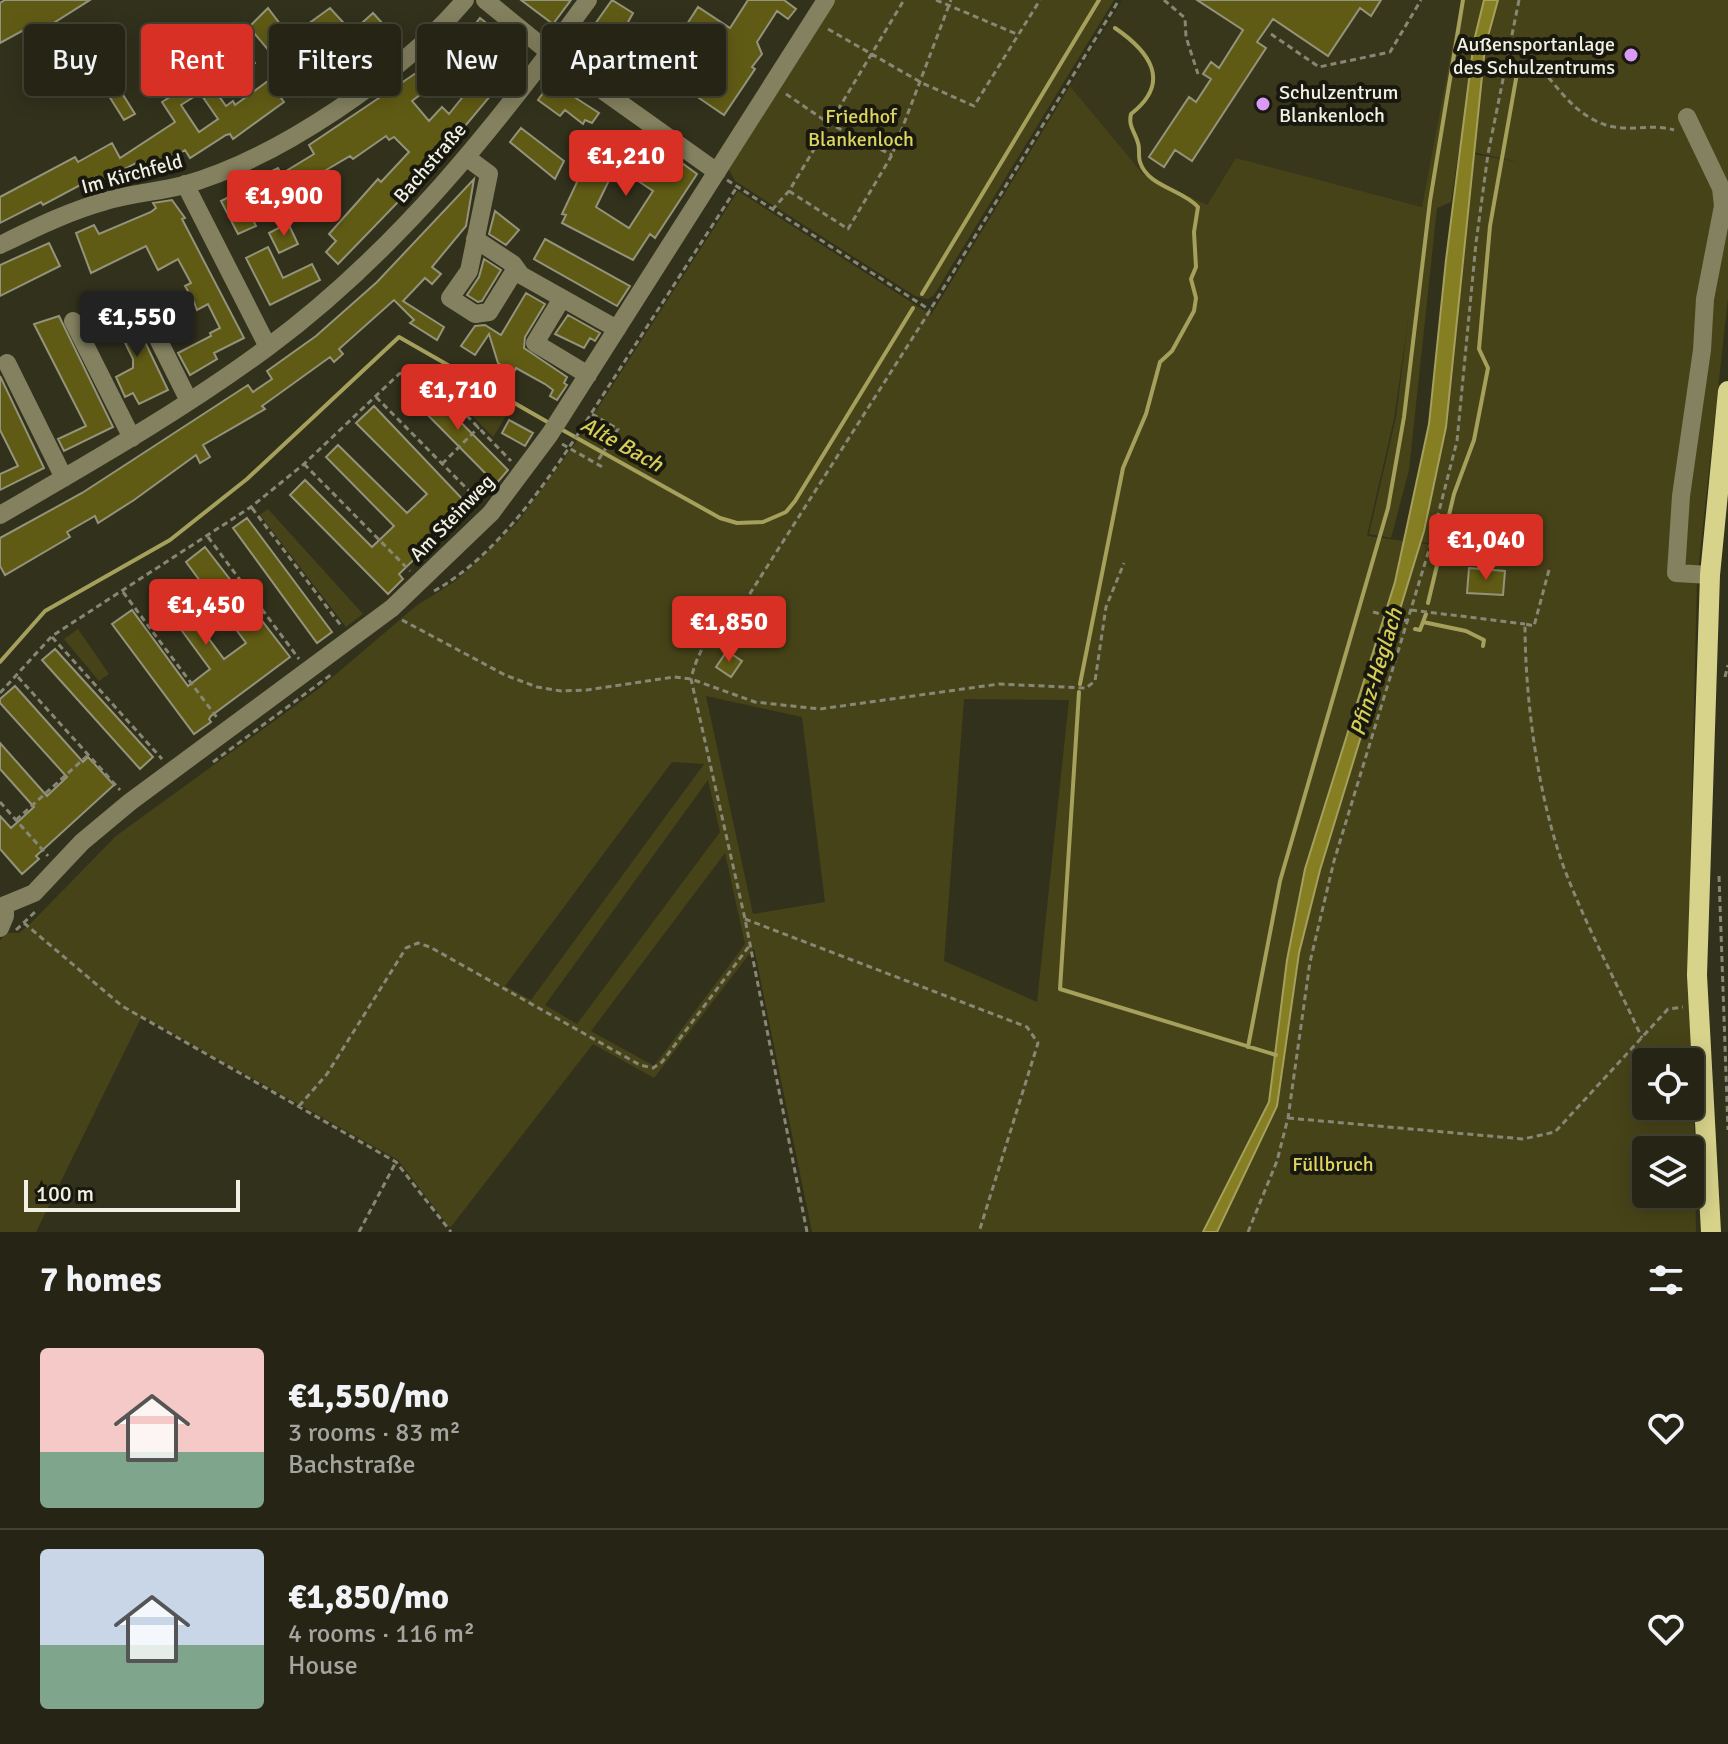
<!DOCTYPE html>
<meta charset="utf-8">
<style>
body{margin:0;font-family:Signika,sans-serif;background:#323122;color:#f1f3f6;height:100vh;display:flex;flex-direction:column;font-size:30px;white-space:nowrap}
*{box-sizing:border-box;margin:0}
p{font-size:26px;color:#a4a5a0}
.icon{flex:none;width:44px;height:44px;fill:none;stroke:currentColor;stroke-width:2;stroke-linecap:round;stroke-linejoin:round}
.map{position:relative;height:1232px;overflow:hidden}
.details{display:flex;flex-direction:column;background:#262515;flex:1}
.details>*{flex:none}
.top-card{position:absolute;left:24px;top:24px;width:800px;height:72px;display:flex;gap:16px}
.controls{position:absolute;left:1632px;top:1048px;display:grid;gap:16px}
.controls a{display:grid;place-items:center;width:72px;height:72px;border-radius:8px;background:#262515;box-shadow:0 4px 20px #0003,0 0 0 2px #424234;font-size:40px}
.scale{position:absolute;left:24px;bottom:20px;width:216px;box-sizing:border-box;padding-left:8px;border:4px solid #f0f0e3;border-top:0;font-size:22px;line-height:28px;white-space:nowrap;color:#f0f0e3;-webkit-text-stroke:6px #19180f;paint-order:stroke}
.price{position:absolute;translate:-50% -68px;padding:0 18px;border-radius:8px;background:#d93025;color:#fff;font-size:26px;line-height:52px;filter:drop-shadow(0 2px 4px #0008)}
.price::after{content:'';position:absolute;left:50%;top:48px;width:24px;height:18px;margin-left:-12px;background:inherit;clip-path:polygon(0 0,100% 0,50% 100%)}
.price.on{background:#222;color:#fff}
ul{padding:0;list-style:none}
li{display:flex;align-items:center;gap:24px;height:200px;padding:0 40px}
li+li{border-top:2px solid #424234}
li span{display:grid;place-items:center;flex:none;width:224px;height:160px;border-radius:8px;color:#555}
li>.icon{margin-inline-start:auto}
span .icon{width:96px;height:96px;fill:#fffc;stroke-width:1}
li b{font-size:34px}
h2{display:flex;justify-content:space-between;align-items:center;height:96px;padding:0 40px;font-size:34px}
.tag{padding:0 28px;border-radius:8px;background:#262515;box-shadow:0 4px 20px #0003,0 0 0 2px #424234;font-size:28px;line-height:72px}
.tag.on{background:#d93025;color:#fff}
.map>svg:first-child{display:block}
.built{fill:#39371b}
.green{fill:#474318;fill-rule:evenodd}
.water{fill:#857e22;stroke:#a5a05c;stroke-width:2}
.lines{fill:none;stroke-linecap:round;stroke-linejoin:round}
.stream{stroke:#a5a05c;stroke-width:4}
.building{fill:#605b14;stroke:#94937b;stroke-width:2;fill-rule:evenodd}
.path{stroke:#878775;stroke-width:3;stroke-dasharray:6 4;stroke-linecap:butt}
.minor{stroke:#83815f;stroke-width:18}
.major{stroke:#d7d38a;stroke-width:20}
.poi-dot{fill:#da9af6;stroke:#19180f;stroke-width:3}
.labels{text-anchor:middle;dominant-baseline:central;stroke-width:8;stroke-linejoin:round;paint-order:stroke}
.poi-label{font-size:20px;fill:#f0f0e3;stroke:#19180f;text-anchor:end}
.park-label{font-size:20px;fill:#ded55e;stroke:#19180f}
.street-label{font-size:20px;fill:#f0f0e3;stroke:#19180f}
.water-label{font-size:22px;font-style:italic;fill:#d7ce57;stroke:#19180f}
</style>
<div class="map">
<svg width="1728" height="1232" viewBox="0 0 1728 1232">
<rect width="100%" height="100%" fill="#32311c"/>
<path class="built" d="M1123 0H1728L1458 14 1423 207 1236 158 1207 205 1143 174 1070 86Z"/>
<path class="green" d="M835 0H1114L934 295 928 299 915 296 735 181 728 168Z
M1461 0H1728V298L1697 580 1690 870 1696 1232H812L754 948 654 1078 593 1044 450 1228 398 1160 142 1016 36 1232H0V941L5 933H19L29 925 116 836 321 687 416 606 457 580 517 523 574 445 738 191 931 315 1070 86 1143 174 1207 205 1236 158 1422 207ZM1459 149 1519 162 1473 154 1446 427 1421 542 1456 548 1367 536 1394 419 1409 314 1396 417 1369 534 1391 538 1409 470 1437 208 1451 202ZM706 696 802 717 825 902 753 914ZM964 699 1069 700 1037 1002 944 961ZM672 762 704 764 531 1000 505 986ZM708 780 720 832 577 1024 545 1005ZM725 853 745 944 654 1066 591 1031ZM1646 1062H1690V1106H1646ZM1646 1150H1690V1194H1646Z
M453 384 506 416 493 437 448 391Z
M268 509 363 614 346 627 260 515Z
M78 629 109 674 99 681 64 639Z"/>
<path class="water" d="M1484 0H1498L1485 47 1446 427 1424 531 1320 870 1299 953 1277 1106 1217 1232H1203L1269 1102 1287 960 1305 869 1395 582 1429 424 1446 260 1474 41Z"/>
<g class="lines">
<path class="stream" d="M922 294 1099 0
M559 428 720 518 737 523 763 522 786 512 795 501 913 308
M1428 603 1454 494 1474 440 1488 368 1479 349 1490 226 1519 62
M1423 622 1466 631 1484 640 1483 646
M1415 629 1420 630 1426 614
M0 662 45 611 170 540 247 479 399 337 551 424
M1080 684 1123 468 1146 414 1160 362 1172 351 1194 311 1196 298 1191 279 1196 267 1194 232 1198 207C1182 189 1148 187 1140 162 1138 156 1140 149 1138 143 1135 131 1128 127 1131 114 1172 82 1150 52 1115 28
M1079 692 1060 989 1276 1055
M1248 1047 1280 881 1388 508 1404 417 1430 201 1463 0"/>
</g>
<path class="building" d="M5 0H90L36 34 31 26 0 43V3Z
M521 0H571L553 24Z
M612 0 633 13 622 33 617 34 606 50 622 61 614 72 578 48Z
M748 0H784L796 9 788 19 777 11 757 42 762 54 752 67 755 69 724 115 699 98 724 59 682 32 698 7 730 28Z
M1197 0H1381L1371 16 1360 8 1328 56 1273 19 1257 42 1266 48 1192 161 1175 150 1164 167 1149 157 1189 97 1196 102 1211 79 1203 74 1211 62 1219 68 1243 30Z
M268 8 290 37 330 8 352 32 373 13 393 35 348 73 330 53 342 41 328 26 297 49 325 82 308 97 249 27Z
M480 18 521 50 503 74 506 77 455 138 458 140 338 264 326 252 336 241 329 234 378 179 381 182 409 152 394 137 389 140 386 136 353 159 350 156 289 192 286 188 247 208 256 226 238 234 221 201 253 185 251 181 278 168 281 174 314 154 309 145 419 71 462 26 469 32ZM454 69 473 84 449 114 442 107 429 121 412 101Z
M236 37 255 63 241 74 229 58 234 55 226 45Z
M199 53 216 73 207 79 226 106 233 101 235 105 268 81 284 102 233 139 230 134 226 135 190 158 185 150 146 174 138 162 100 182 97 176 43 205 41 202 0 223V197L75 157 78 162 112 143 120 158 175 122 162 102 184 88 175 70ZM200 93 218 119 199 132 181 105Z
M115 82 135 114 124 120 104 88Z
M551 82 599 113 592 123 585 120 583 124 565 110 560 116 538 100Z
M521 128 564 161 555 179 510 142Z
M619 136 669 167 675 158 697 174 655 238 650 234 633 260 562 223 566 215 562 214 585 165 596 170ZM616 166 653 191 629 228 596 207Z
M474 179 466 226 432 267 441 274 432 284 425 278 403 301 444 327 437 340 410 323 414 320 394 300 339 349 343 354 334 362 330 357 262 406 265 409 203 445 210 457 200 463 196 455 134 500 98 523 95 516 67 532 70 537 5 575 0 566V538L82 493 248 385 253 392 272 379 267 371 316 336 377 282Z
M172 200 185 218 182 219 244 338 214 353 217 359 190 375 178 353 211 336 210 333 220 328 208 304 197 310 194 302 161 319 156 307 188 291 185 286 191 283 178 259 158 270 146 246 91 273 76 233 94 225 99 234 151 212 156 208 153 203Z
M495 211 519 230 506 245 489 234Z
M288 223 298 244 279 253 269 233Z
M545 239 630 286 617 306 534 259Z
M49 243 60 266 0 296V265Z
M268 247 283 278 312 264 320 280 270 305 246 258Z
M484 259 501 270 482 301 478 302 467 295 479 277Z
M526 293 545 304 525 337 524 348 567 377 564 383 567 385 557 400 550 396 553 390 545 384 516 368 514 372 498 363 489 334 475 355 461 346 475 326 485 325 501 335Z
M125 300 168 390 139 404 133 393 125 397 116 377 133 368V359L108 308Z
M568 315 600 333 595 341 590 338 584 348 555 334Z
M59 316 113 427 64 451 58 439 86 426 34 324Z
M0 376 44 468 0 490V474L18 466 0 430Z
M420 381 508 470 496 484 407 394Z
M374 406 469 506 399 574 403 579 388 594 290 495 305 480 372 547 394 526 326 457 338 445 407 513 427 494 356 423Z
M509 420 533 433 525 446 502 433Z
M247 518 332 632 317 643 233 528Z
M205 547 290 657 211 716 209 719 211 722 194 734 112 624 132 610 188 686 210 669 152 590 165 580 224 659 246 643 186 562Z
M1469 568 1505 571 1503 595 1467 593Z
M55 649 153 757 140 769 42 660Z
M727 651 742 661 731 677 716 667Z
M15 686 83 762 88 757 114 785 36 856 39 859 22 874 0 849V816L11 828 34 807 0 769V743L47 796 67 777 0 703V699Z"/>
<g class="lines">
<path class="path" d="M936 0 1019 35
M1164 0 1185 18 1186 37 1198 74
M828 29 922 83 974 106 1040 0
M1271 34 1319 67 1390 52 1421 0
M1509 48C1546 59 1556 100 1594 120 1623 136 1648 122 1674 130
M786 94 830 124 892 155
M727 180 930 310
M789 191 848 229 892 155 951 0
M772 210 789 191 904 0
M376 397 480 502
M592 414 618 429 597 462
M562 444 604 468
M304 464 410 571
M442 464 479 427
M252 508 342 627
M208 537 299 659
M1549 570 1534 626 1525 624C1525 705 1540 814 1572 888 1593 939 1619 988 1642 1038
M434 591C511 548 567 450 614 378 655 314 696 251 737 187
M123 592 218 719
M1411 610 1525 624
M1373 612 1407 621
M402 620 505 675 537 687 561 691 587 690 674 677 691 679 755 702 820 709 999 684 1086 688 1095 681 1106 607 1124 563
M52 637 162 759
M18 677 120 790
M1725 677 1728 665
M0 693 52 636 251 507 304 464 399 374 413 369 429 377 511 461
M213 762 332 674
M0 802 48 856
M16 820 87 756
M1719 876 1728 1130
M745 919 1027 1027 1038 1043 979 1232
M24 923 122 1006 396 1162 451 1232
M16 930 36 911
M299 1106 327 1074 406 948 418 943 430 947 640 1065 653 1068 662 1062 750 945
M1288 1118 1523 1139 1555 1132 1668 1009 1683 1007
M359 1232 396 1162
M807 1232 745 919 691 679C701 637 721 625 749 595L924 320 1119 0
M1248 1232 1277 1161 1288 1118 1310 962 1334 861 1429 550 1457 441 1476 243 1488 154 1519 0"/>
<path class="minor" d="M485 0 550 53 717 172
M1687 117 1721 188 1723 206 1705 299 1702 350 1681 496 1676 573 1710 575
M466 157 489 174 469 271 450 298 475 314 489 312 515 270
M185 184 268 347
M475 239 513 264 521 275 617 329
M0 245C35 228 69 211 106 201 132 193 158 192 184 185 277 159 402 74 465 0
M561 300 535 343 588 375
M140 303 189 401
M73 321 132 438
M7 363 64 478
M0 515C91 462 183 410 268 347 395 253 496 127 588 0
M5 905 34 893 82 842 130 802 392 608 491 513 550 434 826 0
M0 928 5 916V905"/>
<path class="major" d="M1711 1232 1697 975 1710 575 1728 391"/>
</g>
<g class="poi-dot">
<circle cx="1631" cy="55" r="8"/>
<circle cx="1263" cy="104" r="8"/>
</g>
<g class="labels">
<g class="poi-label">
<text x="1615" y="44">Außensportanlage<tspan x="1615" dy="23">des Schulzentrums</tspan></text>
<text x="1279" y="92" text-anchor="start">Schulzentrum<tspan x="1279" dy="23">Blankenloch</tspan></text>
</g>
<g class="park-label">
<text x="861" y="116">Friedhof<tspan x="861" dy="23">Blankenloch</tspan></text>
<text x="1333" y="1164">Füllbruch</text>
</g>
<g class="street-label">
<text transform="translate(430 163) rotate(-49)">Bachstraße</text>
<text transform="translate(132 174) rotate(-15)">Im Kirchfeld</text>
<text transform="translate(452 518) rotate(-46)">Am Steinweg</text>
</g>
<g class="water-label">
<text transform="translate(622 444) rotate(29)">Alte Bach</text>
<text transform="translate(1376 672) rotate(-73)">Pfinz-Heglach</text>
</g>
</g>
</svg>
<div class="controls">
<a><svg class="icon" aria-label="locate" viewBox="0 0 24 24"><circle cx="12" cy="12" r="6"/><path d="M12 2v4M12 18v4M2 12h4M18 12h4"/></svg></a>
<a><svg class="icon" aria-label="layers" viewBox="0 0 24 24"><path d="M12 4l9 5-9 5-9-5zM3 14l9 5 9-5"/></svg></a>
</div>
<div class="scale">100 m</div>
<b class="price" style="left:626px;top:198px">€1,210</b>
<b class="price" style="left:284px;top:238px">€1,900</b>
<b class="price on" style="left:137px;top:359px">€1,550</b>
<b class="price" style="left:458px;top:432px">€1,710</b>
<b class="price" style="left:1486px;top:582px">€1,040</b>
<b class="price" style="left:206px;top:647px">€1,450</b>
<b class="price" style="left:729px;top:664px">€1,850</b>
<div class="top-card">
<a class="tag">Buy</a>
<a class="tag on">Rent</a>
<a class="tag">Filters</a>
<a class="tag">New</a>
<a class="tag">Apartment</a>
</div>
</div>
<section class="details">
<h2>7 homes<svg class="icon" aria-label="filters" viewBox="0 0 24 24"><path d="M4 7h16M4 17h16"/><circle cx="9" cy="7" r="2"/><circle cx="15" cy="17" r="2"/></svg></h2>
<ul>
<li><span style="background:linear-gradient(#f6c9c9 65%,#7fa58c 0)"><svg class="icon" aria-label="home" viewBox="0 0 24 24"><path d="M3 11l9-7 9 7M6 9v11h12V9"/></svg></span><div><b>€1,550/mo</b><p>3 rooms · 83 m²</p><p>Bachstraße</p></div><svg class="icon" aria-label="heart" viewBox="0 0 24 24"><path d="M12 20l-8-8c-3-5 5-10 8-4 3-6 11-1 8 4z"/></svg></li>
<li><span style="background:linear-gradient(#c9d6e8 60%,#7fa58c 0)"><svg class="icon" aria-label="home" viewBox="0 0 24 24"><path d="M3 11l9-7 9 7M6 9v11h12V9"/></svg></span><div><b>€1,850/mo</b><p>4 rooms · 116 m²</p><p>House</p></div><svg class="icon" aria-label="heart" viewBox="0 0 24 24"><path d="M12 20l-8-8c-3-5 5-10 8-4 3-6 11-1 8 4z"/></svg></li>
</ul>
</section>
